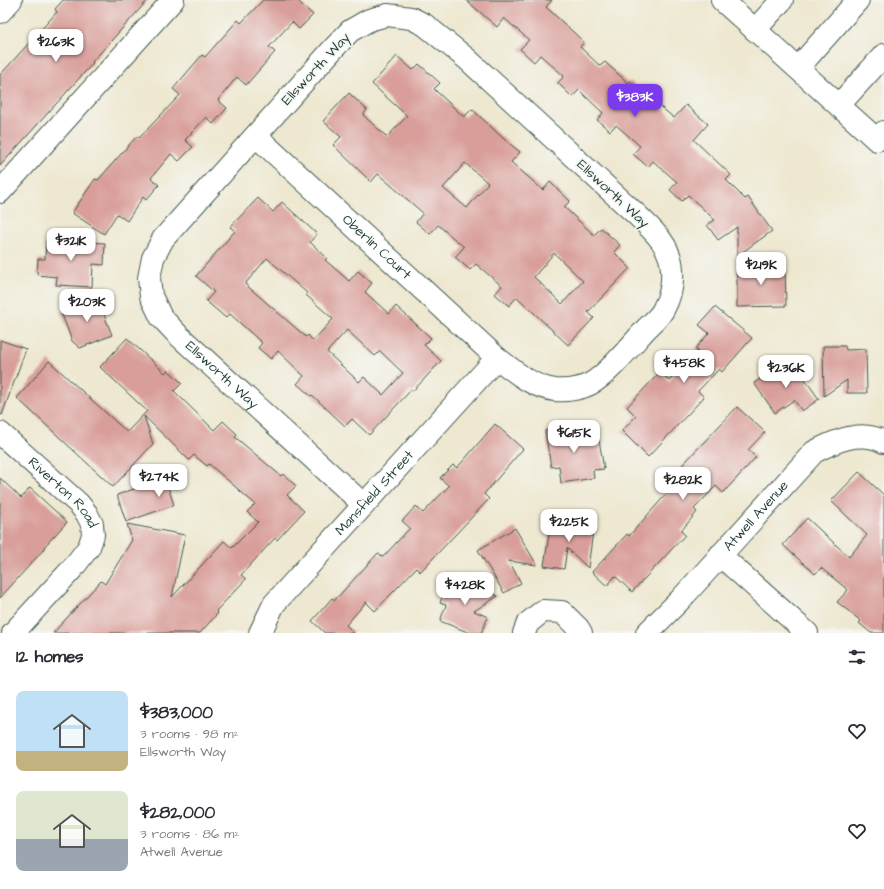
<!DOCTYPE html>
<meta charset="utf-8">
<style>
body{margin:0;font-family:"Architects Daughter",sans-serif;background:#f2f2f3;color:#2b2b33;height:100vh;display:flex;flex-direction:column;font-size:15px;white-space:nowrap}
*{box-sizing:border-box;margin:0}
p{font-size:13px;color:#7c7c81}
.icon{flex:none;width:22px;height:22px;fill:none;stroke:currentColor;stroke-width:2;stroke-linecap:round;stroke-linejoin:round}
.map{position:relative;height:633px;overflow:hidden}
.drawer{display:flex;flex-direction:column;background:#fff;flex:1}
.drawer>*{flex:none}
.price{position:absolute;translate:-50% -34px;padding:0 9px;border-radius:8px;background:#fff;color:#222;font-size:13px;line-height:26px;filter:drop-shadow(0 1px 2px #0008)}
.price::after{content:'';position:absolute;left:50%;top:24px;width:12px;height:9px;margin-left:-6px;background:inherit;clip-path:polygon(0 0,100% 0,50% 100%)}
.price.on{background:#7c3aed;color:#fff}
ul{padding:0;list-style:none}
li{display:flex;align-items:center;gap:12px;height:100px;padding:0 16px}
li span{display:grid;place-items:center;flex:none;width:112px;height:80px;border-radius:8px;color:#555}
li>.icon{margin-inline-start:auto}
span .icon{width:48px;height:48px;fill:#fffc;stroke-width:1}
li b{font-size:17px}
h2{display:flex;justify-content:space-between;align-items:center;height:48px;padding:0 16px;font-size:17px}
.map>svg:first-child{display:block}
.building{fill:#d99e9a;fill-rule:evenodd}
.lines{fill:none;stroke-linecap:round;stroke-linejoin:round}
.minor-casing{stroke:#3e574b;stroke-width:24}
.minor{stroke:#fff;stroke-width:22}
.labels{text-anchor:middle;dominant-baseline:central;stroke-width:3.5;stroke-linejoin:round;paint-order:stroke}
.street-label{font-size:14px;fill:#1f3d34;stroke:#f6f6f2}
</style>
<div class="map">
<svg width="884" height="633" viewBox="0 0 884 633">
<rect width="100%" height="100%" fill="#f6f6f2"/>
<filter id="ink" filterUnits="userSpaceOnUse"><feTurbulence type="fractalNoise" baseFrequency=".025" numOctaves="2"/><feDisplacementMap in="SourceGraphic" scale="8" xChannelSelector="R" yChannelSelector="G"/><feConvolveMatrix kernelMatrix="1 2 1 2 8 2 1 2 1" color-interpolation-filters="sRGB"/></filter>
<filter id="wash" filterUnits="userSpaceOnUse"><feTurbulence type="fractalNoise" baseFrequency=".012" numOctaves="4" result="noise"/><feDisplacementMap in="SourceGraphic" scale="16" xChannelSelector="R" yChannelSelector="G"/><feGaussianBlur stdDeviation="0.9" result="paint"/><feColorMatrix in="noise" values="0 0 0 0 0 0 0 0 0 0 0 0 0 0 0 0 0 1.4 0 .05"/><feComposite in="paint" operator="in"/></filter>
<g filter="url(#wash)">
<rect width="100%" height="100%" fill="#eee8d0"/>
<g id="blocks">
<path class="building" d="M63 0H148L92 62 93 63 0 166V75L57 12 55 9Z
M263 0H297L313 15 299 29 292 22 269 47 275 52 246 85 237 77 218 100 227 108 213 124 206 117 185 140 193 147 179 161 171 154 151 178 159 185 146 200 143 197 127 221 117 214 104 234 72 213 95 179 98 180 137 136 139 138 180 95 173 89 202 55 205 57 238 20 241 23Z
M466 0H552L546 7 584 42 580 47 600 66 605 62 628 83 630 81 674 118 686 105 708 124 694 140 731 175 726 180 745 199 748 197 772 231 737 256V227L718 240 707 225 715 220 688 195 682 201 670 190 677 182 653 161 648 167 633 154 640 146 616 125 610 131 597 120 603 113 579 90 572 97 558 83 564 76 540 55 534 62 520 49 529 40 504 18 497 27Z
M397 56 413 70 419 64 440 83 434 89 464 117 472 109 505 140 520 152 511 162 543 190 550 182 570 201 564 207 594 235 601 228 620 245 614 252 630 268 588 312 594 318 568 345 517 297 509 306 495 294 502 286 476 264 470 270 455 257 464 247 438 225 430 234 416 222 423 213 378 174 371 182 333 145 341 137 323 121 349 93 367 110 363 115 387 137 407 116 372 84ZM465 163 488 183 467 208 443 188ZM554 253 583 281 562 304 534 277Z
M258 198 273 212 282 202 317 234 310 242 327 258 325 260 349 281 358 271 372 283 365 292 389 314 396 306 431 338 424 345 441 361 413 391 411 390 369 435 352 419 345 426 312 395 311 396 297 384 304 376 278 351 271 359 258 348 262 343 230 314 226 318 206 301 214 292 196 276 235 231 230 227ZM267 258 307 293 306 295 333 319 313 341 308 335 306 337 245 284ZM347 330 375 356 380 351 403 373 383 395 364 377 359 382 327 352Z
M46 240 105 243 104 265 93 264 92 287 56 285 57 277 37 275 38 259H45Z
M785 264 786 306 737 307V265Z
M97 297 112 335 80 348 72 341 61 312Z
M715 307 752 338 722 372 719 369 698 391 704 397 648 457 622 431 636 416 627 407 660 372 669 381 698 351 695 349 709 333 699 325Z
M127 338 165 373 168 370 182 383 174 391 214 430 223 421 237 434 235 437 281 476 283 474 296 486 287 495 304 511 277 540 275 538 241 575 246 579 216 611 218 613 200 633H53L101 581 105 584 132 540 127 524 185 535 172 597 224 541 232 548 258 522 247 512 255 504 209 464 207 466 194 455 189 460 144 416 153 444 113 487 17 398 49 361 127 432 147 411 100 367Z
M0 340 26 349 2 415 0 414Z
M823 346H845L846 350 866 349 867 393H847V380L824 396Z
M794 364 819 399 802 411 794 400 775 413 754 383 776 368 780 374Z
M737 407 765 432 748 450 756 457 723 493 716 486 694 509 697 512 681 531 685 535 632 592 615 576 607 586 592 572 627 534 629 536 677 482 671 477Z
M495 424 523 449 484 494 489 499 420 572 416 568 375 611 366 602 346 625 354 633H325L312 621 332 598 335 600 378 553 383 557 410 528 402 521 416 506 423 513 449 486 440 478 453 465 457 468Z
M572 426 574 438 598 434 604 469 593 470 594 478 561 483 559 466 551 467 545 431Z
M859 472 884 495V633H871L859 623 861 621 837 602 848 590 821 568 815 574 783 545 807 518 849 557 867 535 831 501Z
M0 478 21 498 30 488 67 522 44 547 45 548 0 598Z
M165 478 174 505 126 522 117 495Z
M571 521 594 524 588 568 567 548 564 569 544 566 551 522 571 524Z
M515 528 537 565 509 561 521 583 504 593 478 550Z
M450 577 498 596 474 611 488 617 481 633H470L440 621 446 605 440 603Z"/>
</g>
</g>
<g filter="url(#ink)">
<use href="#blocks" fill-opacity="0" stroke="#3e574b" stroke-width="1"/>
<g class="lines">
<defs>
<g id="minor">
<path d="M722 0 877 140 884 132"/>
<path d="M0 12 11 0"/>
<path d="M755 30 782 0"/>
<path d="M798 68 858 0"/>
<path d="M839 105 884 55"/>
<path id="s1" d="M256 136 497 358C514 371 532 387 555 390 566 391 580 389 590 384 608 375 632 344 646 329 652 323 661 316 664 308 670 297 673 283 672 270 671 246 654 231 637 215L467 59 425 25 411 18 387 15 369 20 350 31 333 49 163 239 153 258 149 278 151 296 161 317 178 335 364 505"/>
<path d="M0 192 173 0"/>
<path id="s2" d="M0 433 79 504 87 514 92 524 93 535 89 547 72 569 13 633"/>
<path d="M720 555 807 633"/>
<path id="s3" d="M260 633 274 604 497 358"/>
<path d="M524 633 528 623 543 611 562 612 578 628 581 633"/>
<path id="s4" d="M647 633 681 599 814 452C835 441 861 429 884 442"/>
</g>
</defs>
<use href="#minor" class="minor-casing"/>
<use href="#minor" class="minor"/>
</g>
</g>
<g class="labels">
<g class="street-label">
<text transform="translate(316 69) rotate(-47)">Ellsworth Way</text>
<text transform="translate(613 194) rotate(43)">Ellsworth Way</text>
<text stroke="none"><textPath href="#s1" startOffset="164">Oberlin Court</textPath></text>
<text stroke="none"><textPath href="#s1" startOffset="1456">Ellsworth Way</textPath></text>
<text stroke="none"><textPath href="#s3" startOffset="182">Mansfield Street</textPath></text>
<text stroke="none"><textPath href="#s2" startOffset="87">Riverton Road</textPath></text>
<text stroke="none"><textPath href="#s4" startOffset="160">Atwell Avenue</textPath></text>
</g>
</g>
</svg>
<b class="price" style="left:56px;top:63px">$263K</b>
<b class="price on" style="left:635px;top:118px">$383K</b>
<b class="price" style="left:71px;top:262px">$321K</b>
<b class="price" style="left:761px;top:286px">$219K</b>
<b class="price" style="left:87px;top:323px">$203K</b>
<b class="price" style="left:684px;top:384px">$458K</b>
<b class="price" style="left:786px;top:389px">$236K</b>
<b class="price" style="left:574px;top:454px">$615K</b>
<b class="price" style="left:159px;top:498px">$274K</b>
<b class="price" style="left:683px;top:501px">$282K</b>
<b class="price" style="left:569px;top:543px">$225K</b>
<b class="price" style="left:465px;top:606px">$428K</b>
</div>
<section class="drawer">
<h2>12 homes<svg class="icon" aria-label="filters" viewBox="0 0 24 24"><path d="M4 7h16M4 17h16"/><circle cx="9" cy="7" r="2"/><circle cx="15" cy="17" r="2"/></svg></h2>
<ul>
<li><span style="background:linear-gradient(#bfe0f5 75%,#c2b280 0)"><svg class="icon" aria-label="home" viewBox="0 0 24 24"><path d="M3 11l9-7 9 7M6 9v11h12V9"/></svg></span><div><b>$383,000</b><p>3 rooms · 98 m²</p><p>Ellsworth Way</p></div><svg class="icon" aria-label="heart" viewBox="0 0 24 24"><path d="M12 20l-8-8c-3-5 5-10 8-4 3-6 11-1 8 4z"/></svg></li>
<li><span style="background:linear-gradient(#dfe7d0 60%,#9aa5b1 0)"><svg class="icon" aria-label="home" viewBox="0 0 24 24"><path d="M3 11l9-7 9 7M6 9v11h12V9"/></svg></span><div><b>$282,000</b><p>3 rooms · 86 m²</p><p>Atwell Avenue</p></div><svg class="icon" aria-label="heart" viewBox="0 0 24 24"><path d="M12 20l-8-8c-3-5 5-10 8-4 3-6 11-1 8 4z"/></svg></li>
</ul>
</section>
